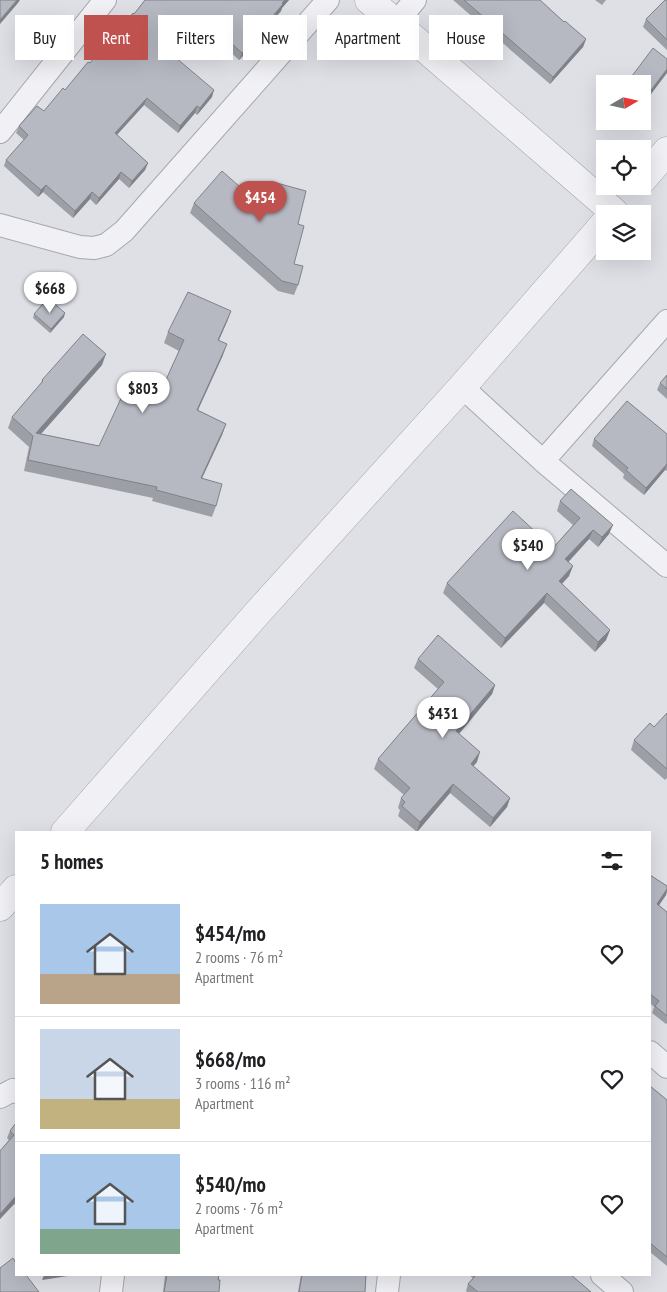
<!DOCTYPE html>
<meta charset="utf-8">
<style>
body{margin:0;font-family:"PT Sans Narrow",sans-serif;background:#f6f6f6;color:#202124;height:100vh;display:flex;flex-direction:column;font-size:19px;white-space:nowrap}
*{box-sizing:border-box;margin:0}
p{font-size:16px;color:#757577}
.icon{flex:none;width:28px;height:28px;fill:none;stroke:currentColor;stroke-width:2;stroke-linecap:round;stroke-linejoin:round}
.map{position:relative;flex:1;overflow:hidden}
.panel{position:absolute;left:15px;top:831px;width:636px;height:445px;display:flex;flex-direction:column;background:#fff;border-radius:0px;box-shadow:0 5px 20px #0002}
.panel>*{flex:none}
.banner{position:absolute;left:15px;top:15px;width:638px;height:45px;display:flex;gap:10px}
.needle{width:32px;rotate:81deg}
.fabs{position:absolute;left:596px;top:75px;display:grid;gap:10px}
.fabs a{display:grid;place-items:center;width:55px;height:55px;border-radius:0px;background:#fff;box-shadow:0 5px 20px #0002;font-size:25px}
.price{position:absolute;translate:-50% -42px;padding:0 11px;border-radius:18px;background:#fff;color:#222;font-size:16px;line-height:32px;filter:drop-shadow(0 1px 2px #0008)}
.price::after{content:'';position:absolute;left:50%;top:30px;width:15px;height:11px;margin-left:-8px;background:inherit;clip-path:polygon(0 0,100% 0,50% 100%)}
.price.current{background:#bf524f;color:#fff}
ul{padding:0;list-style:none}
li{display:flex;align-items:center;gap:15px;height:125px;padding:0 25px}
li+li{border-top:1px solid #e0e0e0}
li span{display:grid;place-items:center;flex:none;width:140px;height:100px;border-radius:0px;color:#555}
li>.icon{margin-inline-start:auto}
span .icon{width:60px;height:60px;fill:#fffc;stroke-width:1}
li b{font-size:21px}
h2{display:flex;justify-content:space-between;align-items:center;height:60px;padding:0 25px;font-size:21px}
.chip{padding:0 18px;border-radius:0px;background:#fff;box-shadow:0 5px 20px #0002;font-size:18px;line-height:45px}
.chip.current{background:#bf524f;color:#fff}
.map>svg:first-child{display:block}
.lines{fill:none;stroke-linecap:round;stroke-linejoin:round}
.minor-casing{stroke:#a4a7af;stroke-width:24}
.tertiary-casing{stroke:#a4a7af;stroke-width:29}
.minor{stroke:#f1f1f5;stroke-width:22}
.tertiary{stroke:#f1f1f5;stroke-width:28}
.wall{fill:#9d9fa7}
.shaded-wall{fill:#7f8288}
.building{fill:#b6b9c2;stroke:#7f8288}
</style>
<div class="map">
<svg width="667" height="1292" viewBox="0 0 667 1292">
<rect width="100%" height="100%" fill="#dee0e6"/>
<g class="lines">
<defs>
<path id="minor" d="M395 24 415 0
M0 132 105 0
M0 225 80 247 94 248 106 245 124 231 328 0
M462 387 543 461 667 566
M543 461 667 321
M650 1052 667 1067
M0 1097 13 1090 16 1092
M602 1275 622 1292
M111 1292 113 1275
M387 1292 389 1275"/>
<path id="tertiary" d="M369 0 614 212
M642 180 667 151
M65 832 260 610 462 387 605 223
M0 907 16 889"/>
</defs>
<use href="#minor" class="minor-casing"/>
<use href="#tertiary" class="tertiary-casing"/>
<use href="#minor" class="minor"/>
<use href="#tertiary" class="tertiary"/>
</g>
<path class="wall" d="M145 0H289L282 8 281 11 257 39 256 42 239 60 198 22 171 54 212 97 197 115 195 113 178 133 144 105 117 135 148 163 145 170 129 188 119 179 96 205 90 199 73 218 43 192 38 197 4 166 6 160 24 140 16 133 19 126 44 111 65 90 111 40 134 14Z
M453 0H540L564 22 586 39 583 47 550 84Z
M595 0H606L602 5Z
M667 0V50L643 27 646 19Z
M273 182 298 224 294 264 298 285 294 295 278 291 190 213 194 203 265 209 269 192Z
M231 311 219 340 223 355 198 410 226 424 222 435 202 478 216 506 212 517 152 501 153 498 24 471 29 447 8 428 12 417 41 383 42 380 102 365 41 434 99 446 160 393 179 351 164 343 168 332Z
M34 314 64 317 50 333 33 318Z
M667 375V399L657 390 660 383Z
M667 434V471L665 470 644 495 623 478 624 474 592 446 594 439Z
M560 501 609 534 598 547 589 539 568 562 569 576 562 584 610 630 606 640 595 652 544 603 501 648 443 593 447 583 553 548 573 525 557 511Z
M418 659 495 685 492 694 459 734 477 762 473 766 510 798 507 807 490 827 450 793 417 832 398 816 400 810 398 808 401 798 404 795 374 769 378 759 438 689 414 668Z
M667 713V778L665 780 631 750 634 740 654 727Z
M650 875 667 886V891L666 895 659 905 667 912V1023L666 1024 652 1013 654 1007 650 1003Z
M650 1086 667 1100V1266L650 1252Z
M16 1123V1206L14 1204 0 1219V1151L9 1140 7 1138 10 1131Z
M165 1275H219V1292H163Z
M301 1275H366L365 1292H298Z
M469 1275H571L591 1292H467L466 1291 468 1284 473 1278Z"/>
<path class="shaded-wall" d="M17 0H20L18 3 0 24V20Z
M285 0H289L282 8 281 11 257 39 256 42 239 60 242 53Z
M200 15 198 22 166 59 169 52Z
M586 39 583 47 550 84 553 77Z
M667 69V73L642 106V102Z
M214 90 212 97 197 115 200 108Z
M147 98 144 105 112 140 115 133Z
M197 106 195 113 178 133 180 126Z
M148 163 145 170 129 188 132 181Z
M121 172 119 179 96 205 99 198Z
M46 185 43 192 38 197 41 190Z
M92 192 90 199 73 218 75 211Z
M231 311 227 322 214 351 218 340Z
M65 313 64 317 50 333 51 329Z
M227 344 223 355 193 421 197 410Z
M106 354 102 365 32 444 36 433Z
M226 424 222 435 197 489 201 478Z
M667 464 665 470 644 495 646 488Z
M613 525 609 534 598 547 602 537Z
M593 530 589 539 562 569 565 559Z
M573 566 569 576 555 591 559 581Z
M547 593 544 603 501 648 505 638Z
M610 630 606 640 595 652 598 642Z
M495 685 492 694 453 741 456 731Z
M480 752 477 762 467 773 471 764Z
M453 784 450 793 417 832 420 822Z
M510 798 507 807 490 827 493 818Z
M667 889 666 895 655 911 657 904Z
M16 1196 14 1204 0 1219V1214Z
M44 1275H69L68 1276 42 1280Z"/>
<path class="building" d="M0 0H17L0 20Z
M145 0H285L282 3 283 4 258 34V35L242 53 200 15 169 52 214 90 200 108 197 106 180 126 147 98 115 133 148 163 132 181 121 172 99 198 92 192 75 211 46 185 41 190 6 160 28 135 19 126 37 106 44 111 63 88 65 90 88 62 90 63 109 38 111 40 133 13 134 14Z
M464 0H540L564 22 565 21 586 39 553 77Z
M665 0H667V40L646 19Z
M653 48 667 59V69L642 102V84H626Z
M222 171 266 210 273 182 306 191 298 224 304 226 294 264 303 266 298 285 282 281 194 203Z
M188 292 231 311 218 340 227 344 197 410 226 424 201 478 222 484 216 506 156 490 157 487 28 460 33 436 12 417 43 381 42 380 83 334 106 354 36 433 99 446 130 379 160 393 184 340 168 332Z
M48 298 65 313 51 329 34 314Z
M667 375V389L660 383Z
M627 401 667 434V464L646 488 626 470 628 468 594 439Z
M571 489 613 525 602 537 593 530 565 559 573 566 559 581 610 630 598 642 547 593 505 638 447 583 513 511 553 548 580 518 560 501Z
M438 635 495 685 456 731 480 752 471 764 510 798 493 818 453 784 420 822 402 806 405 802 401 798 410 788 378 759 444 682 418 659Z
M667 713V769L634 740 650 723 654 727Z
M650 875 667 886V889L657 904 667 912V1016L655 1006 659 1001 650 994Z
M650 1086 667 1100V1257L650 1243Z
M16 1123V1196L0 1214V1151L14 1135 10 1131Z
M13 1258 16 1263V1275H26L39 1292H0V1268Z
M167 1275H219L218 1280H220L219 1292H164Z
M302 1275H366L365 1292H299Z
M476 1275H571L591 1292H478L468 1284Z"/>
</svg>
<div class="fabs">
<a><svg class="needle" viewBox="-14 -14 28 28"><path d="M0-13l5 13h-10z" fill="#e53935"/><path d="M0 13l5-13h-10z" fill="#757577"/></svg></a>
<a><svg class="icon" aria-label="locate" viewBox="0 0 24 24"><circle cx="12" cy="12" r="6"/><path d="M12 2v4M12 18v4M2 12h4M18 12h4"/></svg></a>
<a><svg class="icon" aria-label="layers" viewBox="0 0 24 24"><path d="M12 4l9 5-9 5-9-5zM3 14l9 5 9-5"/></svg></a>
</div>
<b class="price current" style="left:260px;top:223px">$454</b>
<b class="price" style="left:50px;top:314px">$668</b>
<b class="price" style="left:143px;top:414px">$803</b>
<b class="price" style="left:528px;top:571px">$540</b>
<b class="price" style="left:443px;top:739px">$431</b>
<div class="banner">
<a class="chip">Buy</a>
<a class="chip current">Rent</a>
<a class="chip">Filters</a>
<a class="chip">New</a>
<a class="chip">Apartment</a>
<a class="chip">House</a>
</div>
<section class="panel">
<h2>5 homes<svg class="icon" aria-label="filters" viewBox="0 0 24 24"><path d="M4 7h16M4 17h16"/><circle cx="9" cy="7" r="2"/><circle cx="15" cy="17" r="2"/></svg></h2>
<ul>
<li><span style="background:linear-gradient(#a9c7e8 70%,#b9a48a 0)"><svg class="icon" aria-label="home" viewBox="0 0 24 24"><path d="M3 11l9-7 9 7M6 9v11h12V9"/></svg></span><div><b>$454/mo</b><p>2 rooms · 76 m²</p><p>Apartment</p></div><svg class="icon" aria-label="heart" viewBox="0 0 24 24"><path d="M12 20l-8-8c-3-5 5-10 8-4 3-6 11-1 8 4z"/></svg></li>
<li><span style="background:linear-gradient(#c9d6e8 70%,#c2b280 0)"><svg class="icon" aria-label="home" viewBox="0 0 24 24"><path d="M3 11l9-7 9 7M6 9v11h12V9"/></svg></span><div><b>$668/mo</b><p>3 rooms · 116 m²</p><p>Apartment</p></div><svg class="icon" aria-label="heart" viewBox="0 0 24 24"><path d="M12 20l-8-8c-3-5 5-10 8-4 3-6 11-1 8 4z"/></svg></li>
<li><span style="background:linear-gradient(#a9c7e8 75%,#7fa58c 0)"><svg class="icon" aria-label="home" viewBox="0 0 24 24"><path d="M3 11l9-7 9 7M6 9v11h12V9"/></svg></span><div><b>$540/mo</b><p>2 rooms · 76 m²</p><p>Apartment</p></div><svg class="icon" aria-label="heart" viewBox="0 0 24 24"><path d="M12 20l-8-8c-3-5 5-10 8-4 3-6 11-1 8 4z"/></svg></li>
</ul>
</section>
</div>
